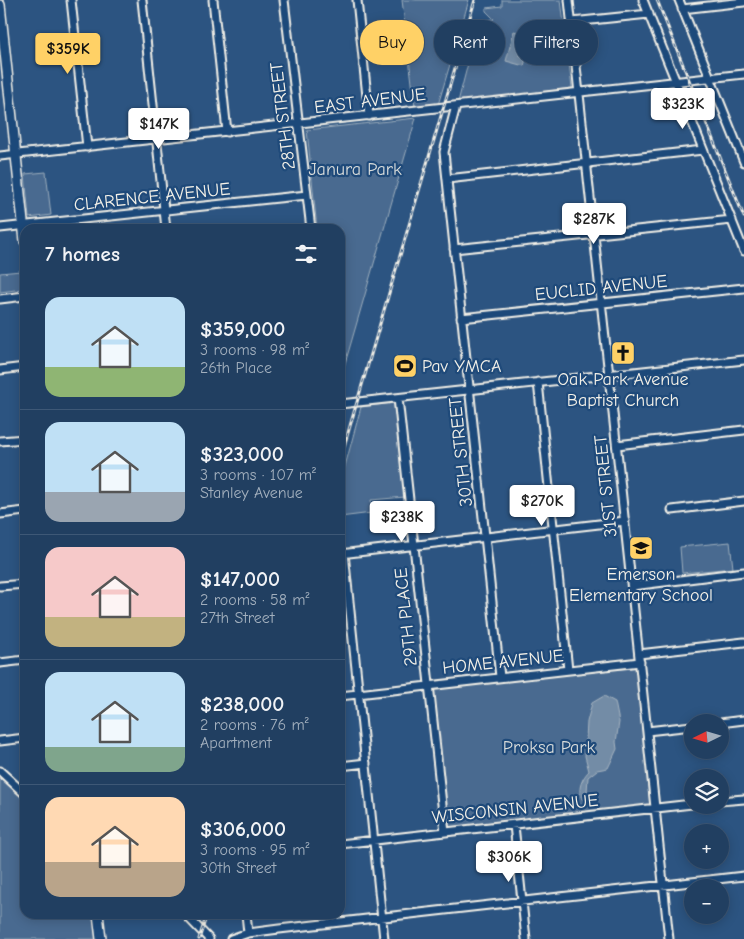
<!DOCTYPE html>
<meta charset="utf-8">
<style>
body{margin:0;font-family:"Comic Neue",sans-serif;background:#294667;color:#f1f3f6;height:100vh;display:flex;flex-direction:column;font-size:19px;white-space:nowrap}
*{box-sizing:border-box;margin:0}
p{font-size:16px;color:#a2afbd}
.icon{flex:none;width:28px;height:28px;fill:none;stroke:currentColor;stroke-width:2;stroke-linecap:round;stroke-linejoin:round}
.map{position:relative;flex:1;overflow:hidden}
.details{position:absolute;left:20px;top:224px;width:325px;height:695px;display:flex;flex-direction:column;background:#213f61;border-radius:15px;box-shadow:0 2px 12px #0003,0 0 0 1px #3e5876}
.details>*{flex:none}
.hud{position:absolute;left:360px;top:20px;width:309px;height:45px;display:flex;gap:10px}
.needle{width:32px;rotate:265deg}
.fabs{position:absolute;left:684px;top:714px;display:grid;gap:10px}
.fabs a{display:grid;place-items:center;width:45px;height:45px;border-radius:50%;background:#213f61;box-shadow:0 2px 12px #0003,0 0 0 1px #3e5876;font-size:25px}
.price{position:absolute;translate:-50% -42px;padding:0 11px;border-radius:5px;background:#fff;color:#222;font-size:16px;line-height:32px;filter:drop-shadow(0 1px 2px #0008)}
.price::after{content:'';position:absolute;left:50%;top:30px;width:15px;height:11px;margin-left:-8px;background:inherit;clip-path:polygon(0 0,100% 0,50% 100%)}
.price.selected{background:#ffd166;color:#111}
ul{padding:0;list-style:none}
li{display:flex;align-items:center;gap:15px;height:125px;padding:0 25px}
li+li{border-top:1px solid #3e5876}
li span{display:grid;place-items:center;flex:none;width:140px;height:100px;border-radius:15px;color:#555}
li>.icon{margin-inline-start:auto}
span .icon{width:60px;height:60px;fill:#fffc;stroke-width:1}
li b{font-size:21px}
h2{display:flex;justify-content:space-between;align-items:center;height:60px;padding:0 25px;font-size:21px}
.pill{padding:0 18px;border-radius:22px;background:#213f61;box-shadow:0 2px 12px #0003,0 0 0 1px #3e5876;font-size:18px;line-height:45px}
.pill.selected{background:#ffd166;color:#111}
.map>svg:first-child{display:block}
.green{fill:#496b90;stroke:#9eaebc}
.water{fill:#738ca6;stroke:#a7b4c0}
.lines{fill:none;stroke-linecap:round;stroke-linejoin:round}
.minor-casing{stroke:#f4f1e8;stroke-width:11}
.major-casing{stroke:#f4f1e8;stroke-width:12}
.minor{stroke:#1f4a7a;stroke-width:7}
.major{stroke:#1f4a7a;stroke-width:9}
.rail-casing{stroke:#f4f1e8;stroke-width:3}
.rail{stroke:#1f4a7a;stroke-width:1;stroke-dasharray:4;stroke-linecap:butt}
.labels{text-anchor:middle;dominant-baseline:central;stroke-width:4.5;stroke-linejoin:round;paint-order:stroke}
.street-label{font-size:18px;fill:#f4f1e8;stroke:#1f4a7a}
.park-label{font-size:18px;fill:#dadddb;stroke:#1f4a7a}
.poi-label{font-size:18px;fill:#f4f1e8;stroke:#1f4a7a}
</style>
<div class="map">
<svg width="744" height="939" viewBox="0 0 744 939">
<rect width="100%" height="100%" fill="#2c5481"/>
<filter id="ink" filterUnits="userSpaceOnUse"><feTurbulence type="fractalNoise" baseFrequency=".02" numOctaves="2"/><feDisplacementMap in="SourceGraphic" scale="10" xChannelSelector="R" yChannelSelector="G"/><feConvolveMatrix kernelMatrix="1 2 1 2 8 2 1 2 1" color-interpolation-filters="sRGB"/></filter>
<g filter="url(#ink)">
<path class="green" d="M402 0H469L438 105 415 108Z
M502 0H561L572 88 458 102 479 21 494 19 486 11V8L502 6Z
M416 118 340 381V229H317L307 130Z
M46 172 51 215 29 218 25 174Z
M21 271 23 289 0 292V273Z
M394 403 405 497 371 500 372 513 340 517V485L361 407Z
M730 542 733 568 682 573 680 547Z
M636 667 651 806 448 828 432 689Z
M0 777 25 799V914H93L96 939H0Z"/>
<path class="water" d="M514 31 525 34 519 55 526 58 524 66 506 61Z
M604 696 615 702 619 722 616 742 617 749 608 768 597 770 588 777 587 792 592 799 589 805C574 797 580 780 589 771L585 756 587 722 592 703Z"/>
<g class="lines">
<defs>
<path id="minor" d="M71 0 87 147
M142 0 166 229
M213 0 227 132
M284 0 311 229
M357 0 369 116
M569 0 669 939
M643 0 744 251
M679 0 744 162
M682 9 744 2
M572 22 649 14
M456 106 444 152 500 677
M0 156 744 74
M447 179 703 150
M0 228 307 195
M454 249 732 220
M0 299 25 296
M461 318 744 288
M0 370 25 367
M538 382 568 670
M398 398 445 832
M340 404 744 360
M0 441 25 439
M617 445 744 430
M672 510 744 501
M0 514 25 511
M344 553 384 939
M340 554 625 521
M0 586 25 584
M632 586 744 572
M639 654 744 642
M0 663 25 660
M340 696 640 662
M720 723 744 720
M647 731 692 726
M0 741 25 738
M340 766 366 763
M0 771 25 794
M720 801 744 799
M514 825 526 939
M340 844 692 804
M185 914 209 939
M246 914 248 933
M231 939 248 933 279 929 744 876"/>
<path id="major" d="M0 5 25 241
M98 914 101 939"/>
</defs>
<use href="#minor" class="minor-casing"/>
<use href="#major" class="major-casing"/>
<use href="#minor" class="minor"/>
<use href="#major" class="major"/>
<defs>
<path id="rail" d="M657 0 744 217
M340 460 475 0
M199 939 207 914"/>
</defs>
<use href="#rail" class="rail-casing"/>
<use href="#rail" class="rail"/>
</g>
</g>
<defs>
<symbol id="church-square" viewBox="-11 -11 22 22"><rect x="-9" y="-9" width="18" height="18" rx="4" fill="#ffd166" stroke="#1f4a7a"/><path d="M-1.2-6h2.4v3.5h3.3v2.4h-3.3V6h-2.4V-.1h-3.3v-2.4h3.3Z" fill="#111"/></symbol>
<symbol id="stadium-square" viewBox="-11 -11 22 22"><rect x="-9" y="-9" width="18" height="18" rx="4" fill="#ffd166" stroke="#1f4a7a"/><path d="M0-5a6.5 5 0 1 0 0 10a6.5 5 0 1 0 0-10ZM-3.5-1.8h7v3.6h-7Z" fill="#111"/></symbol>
<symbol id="school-square" viewBox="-11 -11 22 22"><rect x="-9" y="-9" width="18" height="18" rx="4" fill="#ffd166" stroke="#1f4a7a"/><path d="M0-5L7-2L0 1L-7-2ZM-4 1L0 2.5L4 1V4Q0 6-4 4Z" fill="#111"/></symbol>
</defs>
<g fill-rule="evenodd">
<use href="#church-square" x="609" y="339" width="28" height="28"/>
<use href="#stadium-square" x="391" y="352" width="28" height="28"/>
<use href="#school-square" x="627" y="534" width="28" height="28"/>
</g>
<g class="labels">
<g class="street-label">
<text transform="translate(370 101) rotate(-7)">EAST AVENUE</text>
<text transform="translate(283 116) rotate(-97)">28TH STREET</text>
<text transform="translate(152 197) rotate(-6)">CLARENCE AVENUE</text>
<text transform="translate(601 288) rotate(-6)">EUCLID AVENUE</text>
<text transform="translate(461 452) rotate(-96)">30TH STREET</text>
<text transform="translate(606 486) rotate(-96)">31ST STREET</text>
<text transform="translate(406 617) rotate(-96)">29TH PLACE</text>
<text transform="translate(503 662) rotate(-6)">HOME AVENUE</text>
<text transform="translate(515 809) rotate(-6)">WISCONSIN AVENUE</text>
</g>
<g class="park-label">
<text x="355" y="169">Janura Park</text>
<text x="549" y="747">Proksa Park</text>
</g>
<g class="poi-label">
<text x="422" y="366" text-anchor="start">Pav YMCA</text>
<text x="623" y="379">Oak Park Avenue<tspan x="623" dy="21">Baptist Church</tspan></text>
<text x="641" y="574">Emerson<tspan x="641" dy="21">Elementary School</tspan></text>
</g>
</g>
</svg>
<div class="fabs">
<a><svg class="needle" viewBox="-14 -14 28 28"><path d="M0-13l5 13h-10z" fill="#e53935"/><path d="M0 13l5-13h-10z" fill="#a2afbd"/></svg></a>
<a><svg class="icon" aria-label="layers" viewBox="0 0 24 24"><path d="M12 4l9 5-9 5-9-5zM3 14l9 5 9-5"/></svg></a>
<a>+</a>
<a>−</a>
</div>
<b class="price selected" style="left:68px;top:75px">$359K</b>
<b class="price" style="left:683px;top:130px">$323K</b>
<b class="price" style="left:159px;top:150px">$147K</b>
<b class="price" style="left:594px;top:245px">$287K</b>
<b class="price" style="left:542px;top:527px">$270K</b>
<b class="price" style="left:402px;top:543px">$238K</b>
<b class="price" style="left:509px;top:883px">$306K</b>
<div class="hud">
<a class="pill selected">Buy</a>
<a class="pill">Rent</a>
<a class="pill">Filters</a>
</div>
<section class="details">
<h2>7 homes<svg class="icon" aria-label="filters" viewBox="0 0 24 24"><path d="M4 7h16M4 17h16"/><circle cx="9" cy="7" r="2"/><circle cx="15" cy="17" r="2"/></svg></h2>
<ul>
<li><span style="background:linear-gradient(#bfe0f5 70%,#8fb573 0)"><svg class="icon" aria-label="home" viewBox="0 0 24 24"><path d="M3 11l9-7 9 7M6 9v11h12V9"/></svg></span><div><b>$359,000</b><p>3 rooms · 98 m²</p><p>26th Place</p></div></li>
<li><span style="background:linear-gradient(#bfe0f5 70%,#9aa5b1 0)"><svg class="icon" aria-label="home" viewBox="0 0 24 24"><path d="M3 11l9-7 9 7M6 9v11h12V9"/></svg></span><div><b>$323,000</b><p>3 rooms · 107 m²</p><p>Stanley Avenue</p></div></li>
<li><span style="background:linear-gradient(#f6c9c9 70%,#c2b280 0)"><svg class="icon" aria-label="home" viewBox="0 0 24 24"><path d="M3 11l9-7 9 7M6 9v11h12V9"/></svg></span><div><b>$147,000</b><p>2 rooms · 58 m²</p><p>27th Street</p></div></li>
<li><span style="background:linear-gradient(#bfe0f5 75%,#7fa58c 0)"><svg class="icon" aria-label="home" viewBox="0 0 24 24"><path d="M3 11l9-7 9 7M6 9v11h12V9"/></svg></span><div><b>$238,000</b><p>2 rooms · 76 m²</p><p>Apartment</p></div></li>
<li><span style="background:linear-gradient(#ffd9b3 65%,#b9a48a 0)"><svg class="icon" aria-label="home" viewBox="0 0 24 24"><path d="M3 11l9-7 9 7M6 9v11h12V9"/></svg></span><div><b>$306,000</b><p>3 rooms · 95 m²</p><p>30th Street</p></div></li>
</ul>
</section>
</div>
